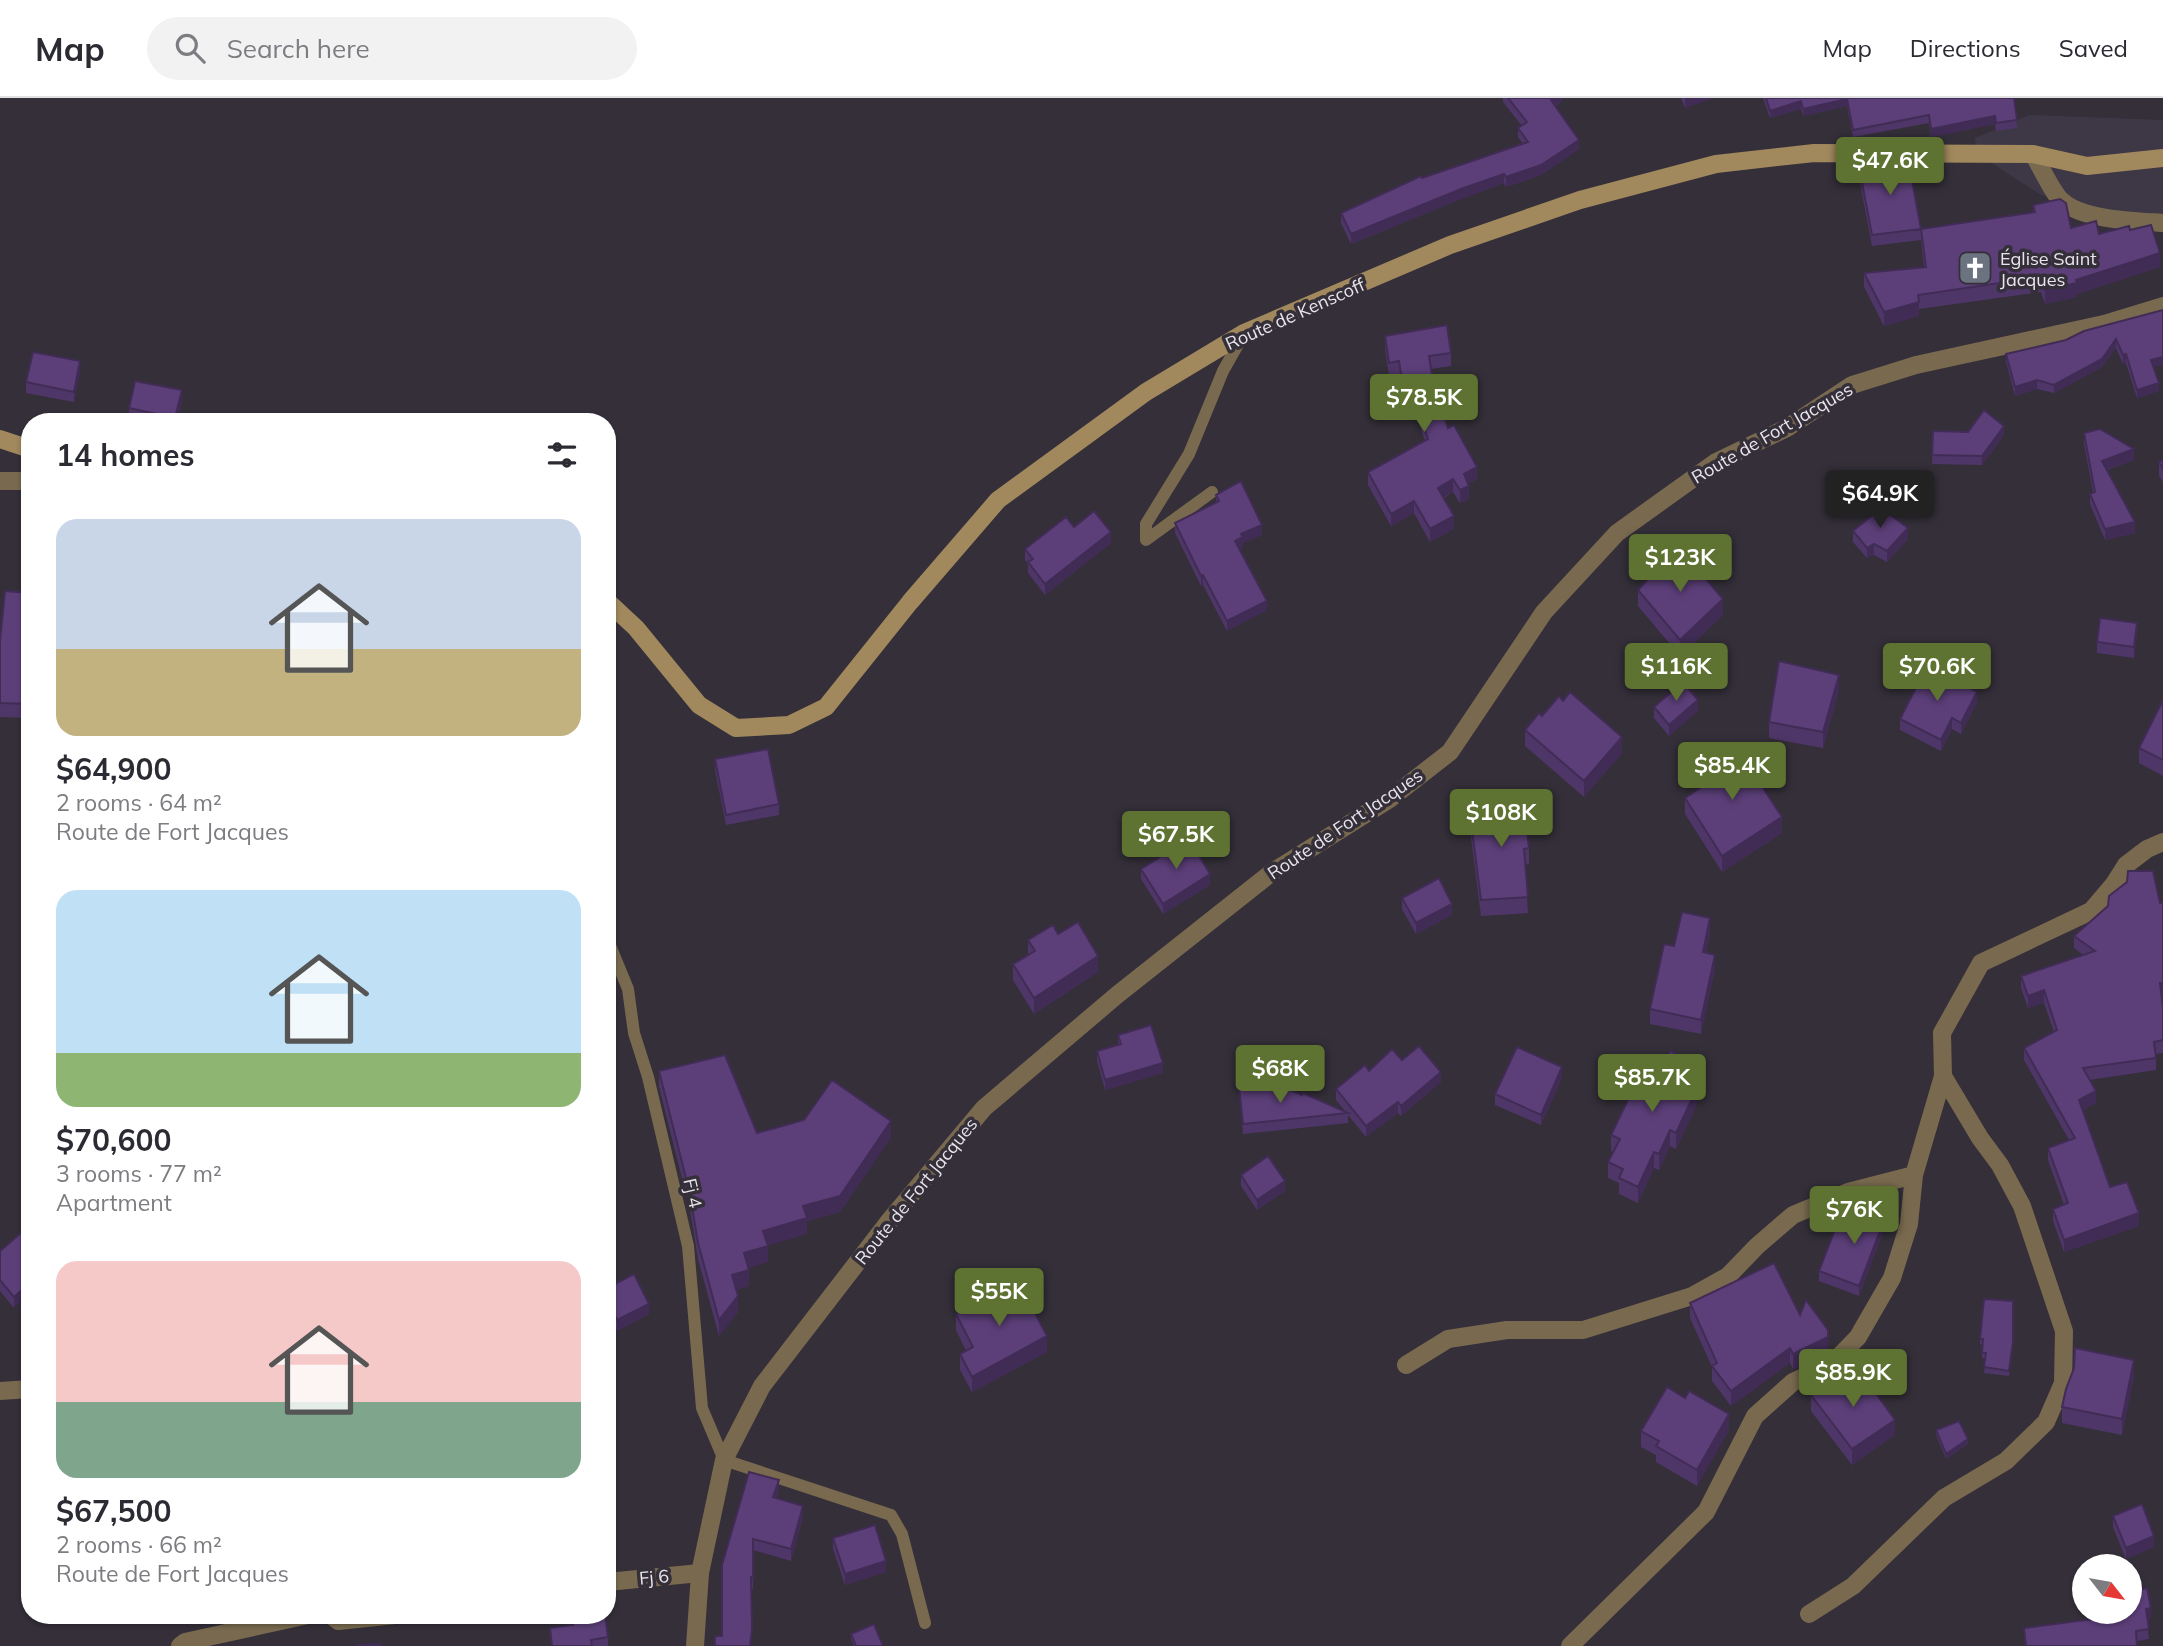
<!DOCTYPE html>
<meta charset="utf-8">
<style>
body{margin:0;font-family:Mulish,sans-serif;background:#f2f2f3;color:#2b2b33;height:100vh;display:flex;flex-direction:column;font-size:26px;white-space:nowrap}
*{box-sizing:border-box;margin:0}
p{font-size:23px;color:#7c7c81}
.icon{flex:none;width:38px;height:38px;fill:none;stroke:currentColor;stroke-width:2;stroke-linecap:round;stroke-linejoin:round}
.map{position:relative;flex:1;overflow:hidden}
.details{position:absolute;left:21px;top:315px;width:595px;height:1211px;display:flex;flex-direction:column;background:#fff;border-radius:28px;box-shadow:0 2px 5px #0004}
.details>*{flex:none}
.needle{width:46px;rotate:121deg}
.buttons{position:absolute;left:2072px;top:1456px;display:grid;gap:14px}
.buttons a{display:grid;place-items:center;width:70px;height:70px;border-radius:50%;background:#fff;box-shadow:0 2px 5px #0004;font-size:35px}
.price{position:absolute;translate:-50% -60px;padding:0 16px;border-radius:7px;background:#5e7331;color:#fff;font-size:23px;line-height:46px;filter:drop-shadow(0 2px 4px #0008)}
.price::after{content:'';position:absolute;left:50%;top:42px;width:21px;height:16px;margin-left:-10px;background:inherit;clip-path:polygon(0 0,100% 0,50% 100%)}
.price.on{background:#222;color:#fff}
ul{padding:0;list-style:none}
li{display:grid;align-content:center;gap:14px;height:371px;padding:0 35px}
li span{display:grid;place-items:center;height:217px;border-radius:21px;color:#555}
li>.icon{margin-inline-start:auto}
span .icon{width:126px;height:126px;fill:#fffc;stroke-width:1}
li b{font-size:30px}
h2{display:flex;justify-content:space-between;align-items:center;height:84px;padding:0 35px;font-size:30px}
header{display:flex;align-items:center;gap:42px;box-sizing:border-box;height:98px;padding:0 35px;background:#fff;border-bottom:2px solid #e1e1e2}
header strong{font-size:33px}
nav{display:flex;gap:38px;margin-inline-start:auto;font-size:24px}
.search{width:490px;height:63px;background:#f2f2f3;display:flex;align-items:center;gap:18px;box-sizing:border-box;padding:0 24px;border-radius:38px;color:#7c7c81;font-size:26px}
.map>svg:first-child{display:block}
.built{fill:#3e3746}
.lines{fill:none;stroke-linecap:round;stroke-linejoin:round}
.service{stroke:#796a4f;stroke-width:12}
.minor{stroke:#796a4f;stroke-width:18}
.tertiary{stroke:#796a4f;stroke-width:18}
.secondary{stroke:#a1895d;stroke-width:18}
.wall{fill:#4f3668}
.shaded-wall{fill:#402c55}
.building{fill:#5c3f79;stroke:#402c55;stroke-width:2}
.labels{text-anchor:middle;dominant-baseline:central;stroke-width:7;stroke-linejoin:round;paint-order:stroke}
.poi-label{font-size:18px;fill:#e8e5ec;stroke:#342f39;text-anchor:start}
.street-label{font-size:18px;fill:#e8e5ec;stroke:#342f39}
</style>
<header>
<strong>Map</strong>
<div class="search"><svg class="icon" aria-label="search" viewBox="0 0 24 24"><circle cx="10" cy="10" r="6"/><path d="M15 15l6 6"/></svg>Search here</div>
<nav><a>Map</a><a>Directions</a><a>Saved</a></nav>
</header>
<div class="map">
<svg width="2163" height="1548" viewBox="0 0 2163 1548">
<rect width="100%" height="100%" fill="#342f39"/>
<path class="built" d="M2029 17 2163 22V126L2095 119 2041 97 1976 55 1975 40Z"/>
<g class="lines">
<path class="service" d="M1212 394 1146 442V426L1189 356 1223 273 1244 236
M607 840 628 891 634 935 648 979 688 1148 702 1310 724 1362 891 1417 902 1436 925 1525"/>
<path class="minor" d="M2033 56C2040 67 2053 96 2062 103 2082 122 2136 123 2163 125
M0 383H30
M1406 1267 1448 1241 1507 1232H1583L1692 1198 1728 1178 1757 1148 1793 1117 1848 1094 1914 1077
M0 1293 30 1291
M607 1484 700 1475
M1809 1516 1853 1488 1944 1400 2006 1363 2046 1324 2063 1285 2064 1233 2022 1108 2000 1067 1980 1040 1943 978 1942 935 1981 865 2091 813 2114 786 2126 767 2147 751 2163 744
M331 1517 338 1523 395 1517
M180 1548 185 1544 308 1517
M1570 1548 1706 1414 1755 1318 1793 1284 1832 1266 1858 1239 1892 1180 1909 1126 1914 1077 1943 978"/>
<path class="tertiary" d="M695 1548 700 1475 724 1362 762 1288 890 1122 984 1010 1117 897 1271 775 1391 700 1450 654 1544 514 1617 435 1716 364 1787 330 1852 287 1916 267 2104 226 2163 208"/>
<path class="secondary" d="M0 341 30 351
M607 503 636 530 699 607 736 630 789 627 826 609 910 504 998 402 1146 294 1244 235 1450 147 1580 102 1716 66 1814 55 2033 56 2087 68 2163 60"/>
</g>
<path class="wall" d="M1503 0H1562V3L1556 8 1579 51 1541 77 1506 89 1504 85 1461 101 1351 146 1341 125V115L1422 80 1523 46 1518 39V30L1522 28 1503 4Z
M1681 0H1713L1685 10Z
M1763 0H2014L2017 30 1996 33 1995 26 1931 39 1929 25 1853 39 1847 8 1803 18 1801 11 1770 20Z
M1859 69 1921 131 2033 115V107L2071 130 2099 136 2130 132 2160 169 2077 196V199L2045 206 2041 194 1919 211V218L1884 228 1864 189V175L1924 169 1921 142 1872 148 1859 80Z
M2163 212 2154 270 2159 293 2137 300 2126 265 2123 266 2116 250 2102 269 2054 295 2037 291 2015 298 2006 264V256L2066 242Z
M1385 238 1451 255V268L1431 271 1434 290 1448 330 1477 381 1468 386 1469 401 1460 405 1453 394 1444 400 1454 431 1430 444 1414 415 1391 428 1368 387V374L1425 343 1410 300 1403 301 1399 276 1389 278 1385 251Z
M80 274 74 304 26 295V284Z
M182 303 177 324H143L129 321V310Z
M1933 333 2004 337 1982 367 1932 366Z
M2084 335 2134 362 2107 372 2135 435 2105 442 2090 406V396L2093 394 2084 346Z
M2163 362V384L2159 378V364Z
M1216 397 1262 437 1243 445V449L1239 451 1267 512 1227 533 1203 487 1201 488 1175 435V425L1216 405Z
M1074 429 1111 445 1045 497 1028 475V466L1025 462V451Z
M1853 433 1908 441 1887 464 1874 457 1867 460 1853 444Z
M1638 492 1723 517 1680 558 1638 508Z
M30 495V620L0 619V543Z
M2137 536 2134 560 2097 555V544Z
M1839 593 1823 650 1769 640V624Z
M2163 602V678L2139 665V650Z
M1977 604 1961 636 1952 631 1941 653 1900 632V621Z
M1654 609 1698 613 1669 638 1654 620Z
M1542 618 1622 655 1584 699 1525 648V632Z
M715 661 779 706V717L726 727 715 672Z
M1697 672 1782 735 1722 774 1685 716V700L1699 691 1697 688Z
M1469 708 1529 750V766L1525 767 1528 815 1481 818 1469 724Z
M1141 771 1210 787 1163 816 1141 781Z
M1402 800 1452 817 1416 836 1402 811Z
M2160 805H2163V897H2161L2163 909V955L2156 956V972L2089 982 2096 1005 2083 1012 2110 1089 2139 1128 2064 1154 2053 1123V1111L2064 1107 2048 1062V1050L2069 1042 2024 962V950L2054 934 2044 905 2028 910 2021 890V878L2083 857 2074 850V838Z
M1710 835 1706 855 1715 871 1701 936 1650 926V911L1674 848Z
M1058 836 1098 874 1034 916 1013 882V866L1028 857V842Z
M1118 937 1163 975 1105 992 1097 963V953L1118 947Z
M1402 962 1441 984 1401 1018 1398 1015 1366 1039 1348 1017V1025L1243 1036 1239 990 1345 1013 1336 1002V991L1369 973Z
M659 973 757 1035 891 1039 840 1114 807 1123V1136L767 1147 768 1164 748 1170 749 1188 736 1192 738 1214 719 1238 698 1161 690 1112 659 989Z
M1562 980 1541 1027 1495 1007V996Z
M1694 980 1691 987 1697 1006 1676 1051 1670 1048 1659 1072 1654 1070 1638 1105 1619 1096V1085L1608 1080V1064L1613 1054 1611 1053V1037Z
M1241 1077 1285 1093 1257 1112 1241 1088Z
M1888 1121 1859 1198 1819 1183V1173L1853 1135Z
M30 1128 14 1210 0 1193V1153Z
M607 1190 649 1216 617 1233 607 1214Z
M1690 1205 1800 1217 1828 1254 1793 1271 1790 1265 1731 1308 1712 1283V1269L1690 1220Z
M956 1216 1047 1254 972 1294 960 1272V1256L966 1253 956 1232Z
M1980 1241 2013 1250 2009 1278 1984 1275 1986 1261 1982 1260V1247L1980 1246Z
M2134 1278 2122 1337 2062 1325V1309Z
M1847 1288 1895 1337 1852 1367 1811 1313V1297Z
M1729 1332 1697 1388 1656 1364V1357L1641 1349V1333Z
M1936 1332 1968 1346 1946 1361 1936 1337Z
M779 1393 777 1400 803 1419 791 1463 753 1452V1491H751V1548H715L722 1538V1467Z
M2113 1418 2154 1449 2126 1461 2113 1429Z
M833 1440 886 1474 845 1487 833 1451Z
M2100 1514H2130L2151 1520 2147 1521 2149 1541 2137 1543V1548H2025L2024 1530 2101 1520Z
M572 1518 608 1539V1548H551L550 1530 572 1527Z
M851 1536 883 1548H854L851 1541Z"/>
<path class="shaded-wall" d="M1554 0H1562V3L1551 11V2Z
M1685 0H1713L1685 10Z
M1847 1V8L1803 18V11Z
M1801 3V11L1770 20V13Z
M1995 18V26L1931 39V31Z
M1579 42V51L1541 77 1506 89V79Z
M1504 76V85L1461 101 1351 146V136L1461 91Z
M2160 155V169L2077 196V199L2045 206V192Z
M1919 204V218L1884 228V214Z
M2116 241V250L2102 269 2054 295V287Z
M2126 256V265L2123 266V257Z
M2163 259V267L2151 270V262Z
M80 263V274L74 304V294Z
M2037 282V291L2015 298V289Z
M2159 285V293L2137 300V292Z
M182 292V303L177 324H175Z
M2004 328V337L1982 367V358Z
M2134 351V362L2102 373V363Z
M1477 369V381L1464 388V376Z
M1453 381V394L1438 402V390Z
M1469 388V401L1460 405V392Z
M1414 403V415L1391 428V416Z
M1454 418V431L1430 444V431Z
M2135 424V435L2105 442V431Z
M1262 427V437L1243 445V449L1235 453V443L1241 436Z
M1908 430V441L1887 464V453Z
M1111 434V445L1045 497V486Z
M1874 446V457L1867 460V450Z
M1203 477V487L1201 488V478Z
M1723 501V517L1680 558V542Z
M1267 503V512L1227 533V523Z
M2137 525V536L2134 560V549Z
M1839 577V593L1823 650V634Z
M1977 594V604L1961 636V625Z
M1698 602V613L1669 638V627Z
M1952 620V631L1941 653V642Z
M1622 639V655L1584 699V683Z
M1782 719V735L1722 774V758Z
M1210 776V787L1163 816V806Z
M1452 806V817L1416 836V825Z
M1710 820V835L1703 869V854Z
M1715 857V871L1701 936V922Z
M1098 858V874L1034 916V900Z
M2160 885H2163V897L2160 898Z
M2044 892V905L2028 910V898Z
M1694 964V980L1685 1000V984Z
M1163 965V975L1105 992V982Z
M1562 969V980L1541 1027V1017Z
M1441 974V984L1401 1018V1008Z
M1697 990V1006L1676 1051V1035Z
M2096 993V1005L2079 1014V1002Z
M1398 1004V1015L1366 1039V1028Z
M891 1023V1039L840 1114 807 1123V1136L763 1149V1133L803 1108Z
M1670 1032V1048L1659 1072V1056Z
M1654 1054V1070L1638 1105V1089Z
M1285 1083V1093L1257 1112V1102Z
M1888 1112V1121L1859 1198V1188Z
M2139 1115V1128L2064 1154V1142Z
M768 1148V1164L744 1171V1155Z
M749 1172V1188L732 1193V1177Z
M30 1185V1196L14 1210V1199Z
M738 1198V1214L719 1238V1222Z
M649 1206V1216L617 1233V1222Z
M1047 1238V1254L972 1294V1279Z
M1828 1239V1254L1793 1271V1256Z
M1790 1250V1265L1731 1308V1293Z
M2134 1262V1278L2122 1337V1321Z
M1729 1316V1332L1697 1388V1372Z
M1895 1322V1337L1852 1367V1351Z
M1968 1341V1346L1946 1361V1356Z
M779 1382V1393L773 1411V1399Z
M803 1408V1419L791 1463V1451Z
M2154 1438V1449L2126 1461V1450Z
M886 1463V1474L845 1487V1476Z
M2151 1510V1520L2146 1521V1511Z"/>
<path class="building" d="M1508 0H1554L1551 2 1579 42 1541 67 1506 79 1504 76 1461 91 1351 136 1341 115 1421 78 1422 80 1528 44 1518 30 1527 24Z
M1766 0H2014L2017 22 1996 25 1995 18 1931 31 1929 17 1853 32 1847 1 1803 11 1801 3 1770 13Z
M1908 61 1921 131 1872 137 1859 69Z
M2060 101 2066 105 2071 130 2096 123 2099 136 2129 128 2130 132 2151 127 2160 155 2076 182 2077 185 2045 192 2041 179 1918 197 1919 204 1884 214 1864 175 1926 169 1921 131 2035 114 2033 107Z
M2163 212V259L2151 262 2159 285 2137 292 2126 256 2123 257 2116 241 2102 261 2054 287 2037 282 2015 289 2006 256 2066 242 2084 233Z
M1447 227 1451 255 1429 258 1434 290 1448 330 1454 327 1477 369 1464 376 1469 388 1460 392 1453 381 1438 390 1454 418 1430 431 1414 403 1391 416 1368 374 1428 341 1410 288 1403 289 1399 263 1389 265 1385 238Z
M33 254 80 263 74 294 26 284Z
M135 283 182 292 175 320 129 310Z
M1984 312 2004 328 1982 358 1932 357 1933 333 1968 334Z
M2100 331 2134 351 2102 363 2135 424 2105 431 2090 396 2095 394 2084 335Z
M2163 362V371L2159 364Z
M1241 383 1262 427 1241 436 1243 439 1235 443 1267 503 1227 523 1203 477 1201 478 1175 425 1219 403 1216 397Z
M1881 410 1908 430 1887 453 1874 446 1867 450 1853 433Z
M1094 413 1111 434 1045 486 1028 464 1033 461 1025 451 1066 419 1074 429Z
M1678 448 1723 501 1680 542 1638 492Z
M5 493 30 495V606L0 605V543Z
M2100 520 2137 525 2134 549 2097 544Z
M1779 563 1839 577 1823 634 1769 624Z
M1927 568 1977 594 1961 625 1952 620 1941 642 1900 621Z
M1683 584 1698 602 1669 627 1654 609Z
M1570 594 1622 639 1584 683 1525 632 1539 615 1542 618 1559 598 1563 603Z
M2163 602V662L2139 650Z
M1735 647 1782 719 1722 758 1685 700 1706 686 1697 672Z
M768 651 779 706 726 717 715 661Z
M1523 700 1529 750 1524 751 1528 799 1481 802 1469 708Z
M1189 741 1210 776 1163 806 1141 771Z
M2128 773H2153L2160 805H2163V885H2160L2163 910V942L2154 944 2156 960 2083 970 2096 993 2079 1002 2110 1089 2127 1084 2139 1115 2064 1142 2053 1111 2068 1105 2048 1050 2075 1040 2024 950 2057 932 2044 892 2028 898 2021 878 2095 853 2074 838 2108 808 2109 798 2127 784Z
M1439 780 1452 806 1416 825 1402 800Z
M1682 814 1710 820 1703 854 1715 857 1701 922 1650 911 1664 846 1674 848Z
M1078 824 1098 858 1034 900 1013 866 1035 853 1028 842 1053 827 1058 836Z
M1151 927 1163 965 1105 982 1097 953 1121 946 1118 937Z
M1419 948 1441 974 1401 1008 1398 1004 1366 1028 1336 991 1365 967 1369 973 1392 951 1402 962Z
M1517 949 1562 969 1541 1017 1495 996Z
M1670 953 1694 964 1685 984 1697 990 1676 1035 1670 1032 1659 1056 1654 1054 1638 1089 1619 1080 1623 1071 1608 1064 1620 1041 1611 1037 1650 956 1665 963Z
M725 957 757 1035 804 1022 832 982 891 1023 840 1098 803 1108 807 1120 763 1133 768 1148 744 1155 749 1172 732 1177 738 1198 719 1222 698 1145 690 1096 659 973Z
M1275 986 1302 997 1303 995 1348 1015 1243 1026 1239 990Z
M1268 1058 1285 1083 1257 1102 1241 1077Z
M1861 1105 1888 1112 1859 1188 1819 1173 1836 1129 1853 1135Z
M29 1128 30 1185 14 1199 0 1182V1153Z
M1774 1165 1800 1217 1806 1202 1828 1232V1239L1793 1256 1790 1250 1731 1293 1712 1268 1717 1265 1690 1205Z
M634 1176 649 1206 617 1222 607 1203V1190Z
M1018 1183 1047 1238 972 1279 960 1256 973 1249 956 1216Z
M1984 1201 2013 1203V1244L2009 1273 1984 1269 1986 1255H1982L1983 1241H1980Z
M2075 1250 2134 1262 2122 1321 2062 1309 2066 1291 2074 1270Z
M1838 1276 1847 1288 1862 1276 1895 1322 1852 1351 1811 1297Z
M1667 1289 1685 1300 1689 1293 1729 1316 1697 1372 1656 1348 1659 1343 1641 1333Z
M1959 1323 1968 1341 1946 1356 1936 1332Z
M749 1374 779 1382 773 1399 803 1408 791 1451 753 1441V1479H751L752 1531 750 1548H715V1538H722V1467Z
M2142 1406 2154 1438 2126 1450 2113 1418Z
M875 1427 886 1463 845 1476 833 1440Z
M2147 1490 2151 1510 2146 1511 2149 1531 2136 1533 2137 1548H2026L2024 1530 2102 1520 2101 1514H2130V1494Z
M582 1517H605L608 1539 591 1542 592 1548H552L550 1530 573 1527 572 1518Z
M874 1526 883 1548H856L851 1536Z
M380 1546V1548H358V1547Z"/>
<defs>
<symbol id="church-square" viewBox="-11 -11 22 22"><rect x="-9" y="-9" width="18" height="18" rx="4" fill="#6b7280" stroke="#342f39"/><path d="M-1.2-6h2.4v3.5h3.3v2.4h-3.3V6h-2.4V-.1h-3.3v-2.4h3.3Z" fill="#fff"/></symbol>
</defs>
<g fill-rule="evenodd">
<use href="#church-square" x="1956" y="151" width="38" height="38"/>
</g>
<g class="labels">
<g class="poi-label">
<text x="2000" y="160">Église Saint<tspan x="2000" dy="21">Jacques</tspan></text>
</g>
<g class="street-label">
<text transform="translate(1295 216) rotate(-24)">Route de Kenscoff</text>
<text transform="translate(1772 335) rotate(-30)">Route de Fort Jacques</text>
<text transform="translate(1345 726) rotate(-34)">Route de Fort Jacques</text>
<text transform="translate(916 1093) rotate(-51)">Route de Fort Jacques</text>
<text transform="translate(693 1095) rotate(77)">Fj 4</text>
<text transform="translate(654 1479) rotate(-5)">Fj 6</text>
</g>
</g>
</svg>
<div class="buttons">
<a><svg class="needle" viewBox="-14 -14 28 28"><path d="M0-13l5 13h-10z" fill="#e53935"/><path d="M0 13l5-13h-10z" fill="#7c7c81"/></svg></a>
</div>
<b class="price" style="left:1890px;top:99px">$47.6K</b>
<b class="price" style="left:1424px;top:336px">$78.5K</b>
<b class="price on" style="left:1880px;top:432px">$64.9K</b>
<b class="price" style="left:1680px;top:496px">$123K</b>
<b class="price" style="left:1676px;top:605px">$116K</b>
<b class="price" style="left:1937px;top:605px">$70.6K</b>
<b class="price" style="left:1732px;top:704px">$85.4K</b>
<b class="price" style="left:1501px;top:751px">$108K</b>
<b class="price" style="left:1176px;top:773px">$67.5K</b>
<b class="price" style="left:1280px;top:1007px">$68K</b>
<b class="price" style="left:1652px;top:1016px">$85.7K</b>
<b class="price" style="left:1854px;top:1148px">$76K</b>
<b class="price" style="left:999px;top:1230px">$55K</b>
<b class="price" style="left:1853px;top:1311px">$85.9K</b>
<section class="details">
<h2>14 homes<svg class="icon" aria-label="filters" viewBox="0 0 24 24"><path d="M4 7h16M4 17h16"/><circle cx="9" cy="7" r="2"/><circle cx="15" cy="17" r="2"/></svg></h2>
<ul>
<li><span style="background:linear-gradient(#c9d6e8 60%,#c2b280 0)"><svg class="icon" aria-label="home" viewBox="0 0 24 24"><path d="M3 11l9-7 9 7M6 9v11h12V9"/></svg></span><div><b>$64,900</b><p>2 rooms · 64 m²</p><p>Route de Fort Jacques</p></div></li>
<li><span style="background:linear-gradient(#bfe0f5 75%,#8fb573 0)"><svg class="icon" aria-label="home" viewBox="0 0 24 24"><path d="M3 11l9-7 9 7M6 9v11h12V9"/></svg></span><div><b>$70,600</b><p>3 rooms · 77 m²</p><p>Apartment</p></div></li>
<li><span style="background:linear-gradient(#f6c9c9 65%,#7fa58c 0)"><svg class="icon" aria-label="home" viewBox="0 0 24 24"><path d="M3 11l9-7 9 7M6 9v11h12V9"/></svg></span><div><b>$67,500</b><p>2 rooms · 66 m²</p><p>Route de Fort Jacques</p></div></li>
</ul>
</section>
</div>
